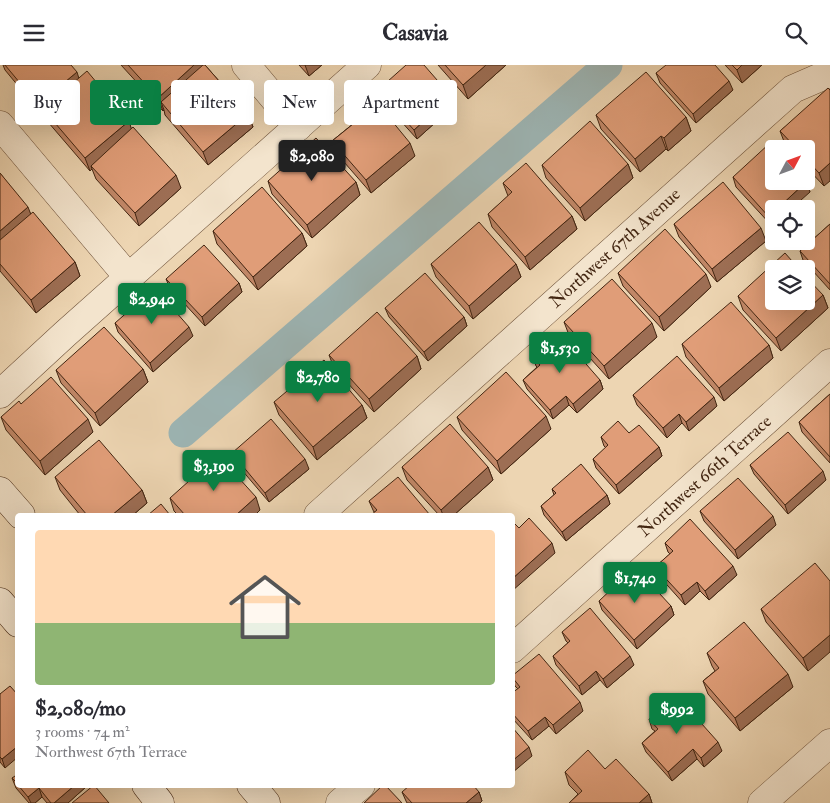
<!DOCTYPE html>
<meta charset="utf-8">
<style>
body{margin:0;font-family:"IM FELL Double Pica",serif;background:#f7f7f7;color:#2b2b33;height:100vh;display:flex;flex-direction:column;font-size:19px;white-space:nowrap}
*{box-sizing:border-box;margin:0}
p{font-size:16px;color:#7c7c81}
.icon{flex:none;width:28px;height:28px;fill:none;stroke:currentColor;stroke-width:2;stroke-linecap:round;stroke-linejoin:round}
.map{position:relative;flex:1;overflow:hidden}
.sheet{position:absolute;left:15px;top:448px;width:500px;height:275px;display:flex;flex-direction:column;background:#fff;border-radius:5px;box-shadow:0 5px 20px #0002}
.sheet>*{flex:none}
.banner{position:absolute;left:15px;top:15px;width:500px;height:45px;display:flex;gap:10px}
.needle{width:32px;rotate:49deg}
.buttons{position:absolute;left:765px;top:75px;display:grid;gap:10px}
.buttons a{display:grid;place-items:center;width:50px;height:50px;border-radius:5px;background:#fff;box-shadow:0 5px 20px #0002;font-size:25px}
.price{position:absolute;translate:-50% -42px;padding:0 11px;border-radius:5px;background:#0b8043;color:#fff;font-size:16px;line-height:32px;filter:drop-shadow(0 1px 2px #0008)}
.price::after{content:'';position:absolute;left:50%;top:30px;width:15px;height:11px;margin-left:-8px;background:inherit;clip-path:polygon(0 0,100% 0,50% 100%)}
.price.selected{background:#222;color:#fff}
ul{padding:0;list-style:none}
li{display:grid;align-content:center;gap:10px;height:265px;padding:0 20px}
li span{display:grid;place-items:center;height:155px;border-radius:5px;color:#555}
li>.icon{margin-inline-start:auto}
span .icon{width:90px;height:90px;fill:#fffc;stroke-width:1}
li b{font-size:21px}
.tag{padding:0 18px;border-radius:5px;background:#fff;box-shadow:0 5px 20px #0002;font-size:18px;line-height:45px}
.tag.selected{background:#0b8043;color:#fff}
header{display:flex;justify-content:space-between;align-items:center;height:65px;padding:0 20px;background:#fff;font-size:22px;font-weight:700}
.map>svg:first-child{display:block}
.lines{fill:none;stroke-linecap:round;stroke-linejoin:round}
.canal{stroke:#9db6b6;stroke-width:29}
.street-casing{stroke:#6e523a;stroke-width:29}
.secondary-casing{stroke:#432612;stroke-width:29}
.street{stroke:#f3e4cd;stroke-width:28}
.secondary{stroke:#f3e4cd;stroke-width:28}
.wall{fill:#c18767;stroke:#432612}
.shaded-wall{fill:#9d6e54;stroke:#432612}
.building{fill:#e09d78;stroke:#432612}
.labels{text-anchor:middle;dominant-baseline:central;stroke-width:5;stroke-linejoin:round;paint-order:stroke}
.street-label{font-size:18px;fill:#432612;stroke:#f3e4cd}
</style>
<header><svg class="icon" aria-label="menu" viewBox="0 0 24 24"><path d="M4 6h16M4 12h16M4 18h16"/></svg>Casavia<svg class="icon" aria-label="search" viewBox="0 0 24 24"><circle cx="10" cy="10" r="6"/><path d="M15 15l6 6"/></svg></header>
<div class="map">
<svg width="830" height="738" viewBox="0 0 830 738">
<rect width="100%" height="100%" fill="#edd5b2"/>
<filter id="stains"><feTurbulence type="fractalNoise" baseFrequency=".004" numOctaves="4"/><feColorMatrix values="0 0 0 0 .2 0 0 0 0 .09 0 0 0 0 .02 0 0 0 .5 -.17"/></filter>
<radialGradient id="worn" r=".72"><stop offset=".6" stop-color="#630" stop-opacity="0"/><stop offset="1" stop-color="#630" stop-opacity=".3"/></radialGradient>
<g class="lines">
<path class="canal" d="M183 368 608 0"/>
<defs>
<path id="street" d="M246 0 298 62
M0 60 129 213
M0 329 65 269 367 0
M318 450 793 24 830 8
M512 584 830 298
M340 738 361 720
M762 738 830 678"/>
<path id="secondary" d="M0 426 21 450
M0 537 18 558
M146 720 160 738
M251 720 266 738"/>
</defs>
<use href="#street" class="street-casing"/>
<use href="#secondary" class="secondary-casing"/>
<use href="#street" class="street"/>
<use href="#secondary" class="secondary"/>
</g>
<path class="wall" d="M3 0H71L79 13 129 56 131 64 181 123 139 161 96 114 92 104 90 106 48 57 43 44 50 38 39 25 29 34 5 5Z
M121 0H205L248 49 253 62 208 100 165 50 164 45 163 46Z
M299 0H322L309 11Z
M438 0H506L468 34Z
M725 0H762L742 18Z
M656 8 733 25 696 58 660 18Z
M378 25 455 40 417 74 381 34Z
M830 25 824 121 806 102V84H790L785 79 780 66Z
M349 45 415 91 371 128 337 89 332 76 354 58Z
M596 50 686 52 691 66 668 86 666 84 640 107 601 64Z
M628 99 633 113 585 156 546 113 542 100Z
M0 108 31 149 75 197 80 211 36 248 0 206Z
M733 112 806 117 810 127 774 144V159L772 161 736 122Z
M268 116 356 117 360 130 312 173 272 129Z
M503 118 572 151 577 164 530 205 492 162 488 149 508 131Z
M674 159 766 176 717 217 679 172Z
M830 159V225L803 195 800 186Z
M213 166 302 168 307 181 258 225 217 179Z
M431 199H516L521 212 473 254 436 212Z
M618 208 711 222 664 266 623 221Z
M166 214 239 218 242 227 205 261 170 223Z
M823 230 828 243 781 286 743 245 738 231Z
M385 243 464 252 467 261 428 296 389 252Z
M564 257 657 272 609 314 569 270Z
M115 258 193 271 153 307 118 267Z
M682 279 769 280 773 293 724 336 686 292Z
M329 290 417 291 421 304 374 347 334 303Z
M533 292 600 315 603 324 577 348 569 340 553 354 527 324 523 315 537 302 536 301Z
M143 304 148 317 100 361 61 318 56 305Z
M830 329V398L802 367 799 357Z
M633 330 717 341 689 366 682 358 667 373 637 340Z
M274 337 362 340 367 353 317 395 279 350Z
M21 339 93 367 45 410 6 365 1 352Z
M457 352 551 364 501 409 462 365Z
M629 368 659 382 662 391 619 429 596 403 593 394 606 383 604 381 601 372Z
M232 388 309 404 269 437 235 397Z
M750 400 826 415 788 449 754 409Z
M402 402H488L493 415 454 450H439L407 415Z
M55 412 142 425 147 438 133 450H80L60 425Z
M552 424 607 430 610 439 566 476 544 450 541 441 554 430Z
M170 433 260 445 255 450H178L174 446Z
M369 436 430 450 374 447 373 445Z
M700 446 776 460 738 494 704 456Z
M665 478 737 510 709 535 700 526 685 540 659 511 655 502 670 489 668 487Z
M830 516 808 606 766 557 761 544Z
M599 536 671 541 674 550 637 584 602 545Z
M562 567 634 600 607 623 600 615 582 630 556 600 553 591 568 578 566 576Z
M707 588 793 622 740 666 708 629 703 616 715 606 712 601Z
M512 611 583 646 556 669 549 661 532 675 512 653V628L518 624 515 621Z
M0 629 5 703 0 697Z
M649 654 722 686 704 702 697 694 672 716 646 687 642 678 655 666 652 664Z
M605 704 649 729 652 738H569L578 729 569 720 565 707Z
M12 713 87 721 68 738H47L42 732 35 738H29L16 723Z
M402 727H479L482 736 480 738H407L406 736Z"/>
<path class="shaded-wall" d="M194 0H205L161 37 164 45 163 46 158 33Z
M305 0H322L309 11Z
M486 0H506L468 34 463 20Z
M742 0H762L742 18 737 5Z
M77 7 80 17 51 40 48 31Z
M36 16 39 25 29 34 25 24Z
M729 16 733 25 696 58 693 49Z
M451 31 455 40 417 74 414 65Z
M248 49 253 62 208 100 203 87Z
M686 52 691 66 668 86 664 73Z
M129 56 133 69 91 101 92 104 90 106 85 93Z
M661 71 666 84 640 107 635 94Z
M410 78 415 91 371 128 366 115Z
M830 98V116L824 121 819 108Z
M628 99 633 113 585 156 580 143Z
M176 110 181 123 139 161 135 148Z
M356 117 360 130 312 173 307 160Z
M806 117 810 127 791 144H777Z
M28 142 33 155 0 183V166Z
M774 147V159L772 161 769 152Z
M572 151 577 164 530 205 525 192Z
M761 163 766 176 717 217 712 204Z
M302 168 307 181 258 225 253 212Z
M75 197 80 211 36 248 31 235Z
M516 199 521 212 473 254 469 241Z
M706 209 711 222 664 266 659 252Z
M239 218 242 227 205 261 202 252Z
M823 230 828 243 781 286 776 273Z
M464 252 467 261 428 296 424 287Z
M652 258 657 272 609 314 604 301Z
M189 262 193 271 153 307 150 298Z
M769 280 773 293 724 336 719 323Z
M417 291 421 304 374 347 369 334Z
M143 304 148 317 100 361 95 348Z
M600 315 603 324 577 348 573 339Z
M566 331 569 340 553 354 550 345Z
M714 332 717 341 689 366 686 357Z
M362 340 367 353 317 395 313 382Z
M679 349 682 358 667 373 663 363Z
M546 351 551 364 501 409 497 396Z
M88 354 93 367 45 410 40 396Z
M659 382 662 391 619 429 616 420Z
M305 394 309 404 269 437 265 428Z
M488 402 493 415 454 450H443L441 445Z
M823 406 826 415 788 449 785 440Z
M142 425 147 438 133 450H112Z
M607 430 610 439 566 476 562 467Z
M256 432 260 445 255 450H236Z
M773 451 776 460 738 494 735 485Z
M552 478 555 488 512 526V514Z
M733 501 737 510 709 535 705 526Z
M697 517 700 526 685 540 681 530Z
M671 541 674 550 637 584 634 575Z
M830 570V587L808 606 803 593Z
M630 591 634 600 607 623 603 614Z
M596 606 600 615 582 630 579 621Z
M788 609 793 622 740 666 735 653Z
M580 637 583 646 556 669 553 660Z
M545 652 549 661 532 675 528 666Z
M718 677 722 686 704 702 701 693Z
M18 681V692L5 703 2 694Z
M529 682 532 691 512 708V696Z
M693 684 697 694 672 716 668 707Z
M75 720H87V721L68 738H54Z
M39 723 42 732 35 738H31L28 732Z
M479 727 482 736 480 738H466Z
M649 729 652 738H639Z"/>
<path class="building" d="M5 0H71L77 7 48 31 36 16 25 24Z
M128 0H194L158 33Z
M203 0H205L248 49 203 87 161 37Z
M406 0H424L451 31 414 65 378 25Z
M445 0H486L463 20Z
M666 0H715L729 16 693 49 656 8Z
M732 0H742L737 5Z
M87 6 129 56 85 93 43 44Z
M646 7 686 52 664 73 661 71 635 94 596 50Z
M828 23 830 25V98L819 108 806 94V84H797L780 66Z
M369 28 410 78 366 115 332 76 358 55 349 45Z
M590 56 628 99 580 143 542 100Z
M133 62 176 110 135 148 91 101Z
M316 73 356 117 307 160 268 116Z
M770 78 776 84H774V116H805L806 117 777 144H774V147L769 152 733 112Z
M526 98 572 151 525 192 488 149 512 127 503 118Z
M0 108 28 142 0 166Z
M723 117 761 163 712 204 674 159Z
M262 122 302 168 253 212 213 166Z
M33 147 75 197 31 235 0 199V175Z
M479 157 516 199 469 241 431 199Z
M830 159V219L800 186Z
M665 164 706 209 659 252 618 208Z
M204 180 239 218 202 252 166 214Z
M785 188 799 204H774V236H806V212L823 230 776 273 738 231Z
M425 208 464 252 424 287 385 243Z
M612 214 652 258 604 301 564 257Z
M155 223 189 262 150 298 115 258Z
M731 237 769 280 719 323 682 279Z
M377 247 417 291 369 334 329 290Z
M104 262 143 304 95 348 56 305Z
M559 268 600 315 573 339 566 331 550 345 523 315 540 300 533 292Z
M677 291 714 332 686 357 679 349 663 363 633 330Z
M324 295 362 340 313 382 274 337Z
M506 307 546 351 497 396 457 352Z
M51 312 88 354 40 396 1 352 19 336 21 339Z
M830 329V392L799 357Z
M271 354 305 394 265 428 232 388Z
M618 356 629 368 639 360 659 382 616 420 593 394 608 380 601 372Z
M450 359 488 402 441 445 402 402Z
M788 367 823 406 785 440 750 400Z
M99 375 142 425 112 450H87L55 412Z
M218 390 256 432 236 450H185L170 433Z
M581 399 607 430 562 467 541 441 556 428 552 424Z
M398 412 430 450H371L377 445 369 436Z
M738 413 773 451 735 485 700 446Z
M161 439 170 450H148Z
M529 453 552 478 512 514V456L519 463Z
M690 454 733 501 705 526 697 517 681 530 655 502 673 486 665 478Z
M815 498 830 516V570L803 593 761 544Z
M635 502 671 541 634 575 599 536Z
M590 543 630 591 603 614 596 606 579 621 553 591 570 576 562 567Z
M744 557 788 609 735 653 703 616 719 603 707 588Z
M539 589 580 637 553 660 545 652 528 666 512 648V628L520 622 512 612V611Z
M10 621 18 630V681L2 694 0 692V629Z
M676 630 718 677 701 693 693 684 668 707 642 678 658 664 649 654Z
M512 662 529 682 512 696Z
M588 685 605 704 616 694 649 729 639 738H569L582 726 565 707Z
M18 709V719L12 713Z
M18 720H75L54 738H51L39 723 28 732Z
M94 720 109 738H72Z
M383 720H385L402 738H364Z
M410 720H473L479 727 466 738H412L402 727Z"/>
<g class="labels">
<g class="street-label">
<text transform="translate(615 183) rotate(-42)">Northwest 67th Avenue</text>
<text transform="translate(705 411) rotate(-42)">Northwest 66th Terrace</text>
</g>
</g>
<rect width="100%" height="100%" filter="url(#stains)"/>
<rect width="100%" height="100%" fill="url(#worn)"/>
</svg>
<div class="buttons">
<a><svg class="needle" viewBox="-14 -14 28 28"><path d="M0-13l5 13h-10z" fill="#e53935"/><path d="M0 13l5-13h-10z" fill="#7c7c81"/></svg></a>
<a><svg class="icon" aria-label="locate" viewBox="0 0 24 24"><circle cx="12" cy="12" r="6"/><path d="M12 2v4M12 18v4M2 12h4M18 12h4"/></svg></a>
<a><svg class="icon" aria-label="layers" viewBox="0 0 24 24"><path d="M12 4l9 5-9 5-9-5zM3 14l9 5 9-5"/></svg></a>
</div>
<b class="price selected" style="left:312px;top:117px">$2,080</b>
<b class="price" style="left:152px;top:260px">$2,940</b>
<b class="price" style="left:560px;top:309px">$1,530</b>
<b class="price" style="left:318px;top:338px">$2,780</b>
<b class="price" style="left:214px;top:427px">$3,190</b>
<b class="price" style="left:635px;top:539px">$1,740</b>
<b class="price" style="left:677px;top:670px">$992</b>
<div class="banner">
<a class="tag">Buy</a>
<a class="tag selected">Rent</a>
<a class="tag">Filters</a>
<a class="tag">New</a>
<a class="tag">Apartment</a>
</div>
<section class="sheet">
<ul>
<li><span style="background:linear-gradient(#ffd9b3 60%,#8fb573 0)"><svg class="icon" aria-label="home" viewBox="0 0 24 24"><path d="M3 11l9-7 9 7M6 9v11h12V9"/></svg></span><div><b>$2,080/mo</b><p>3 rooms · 74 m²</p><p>Northwest 67th Terrace</p></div></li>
</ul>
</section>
</div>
